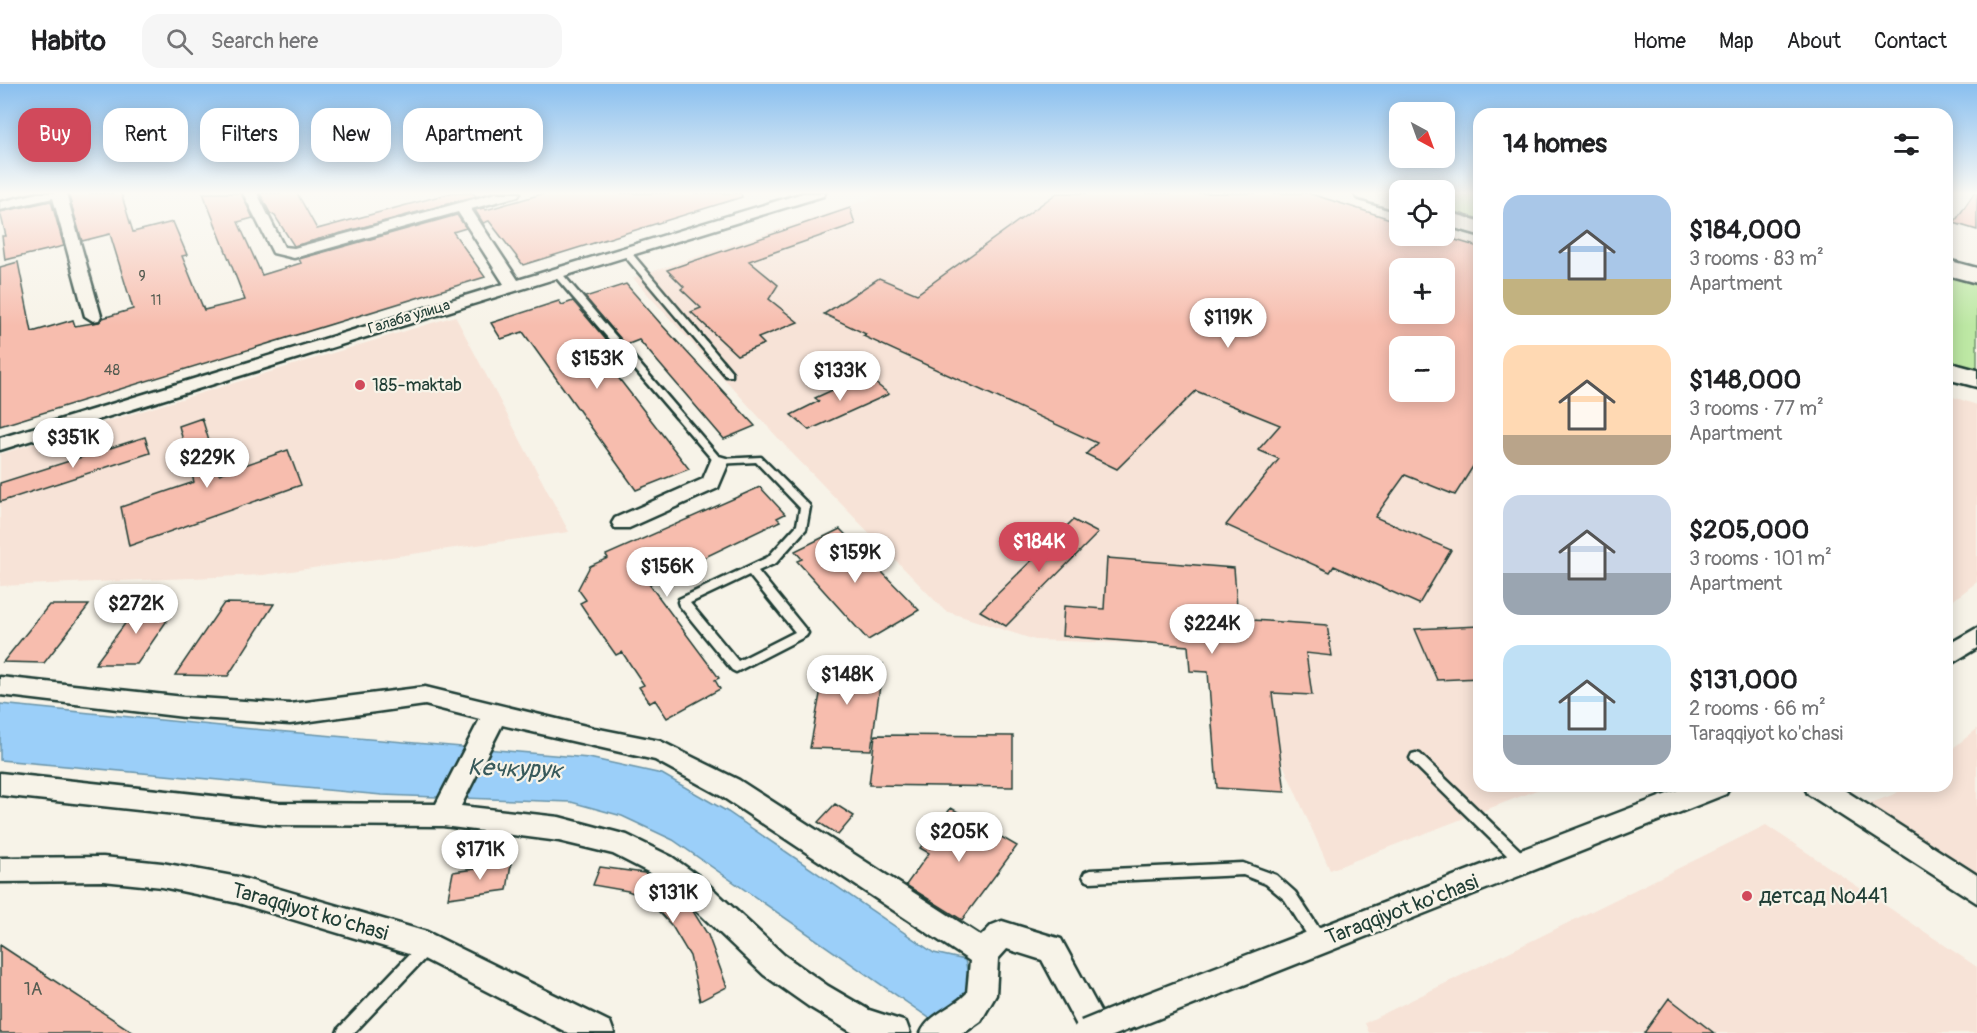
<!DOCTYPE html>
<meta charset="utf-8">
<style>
body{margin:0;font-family:Pangolin,sans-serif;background:#f6f6f6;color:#202124;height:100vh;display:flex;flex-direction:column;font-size:22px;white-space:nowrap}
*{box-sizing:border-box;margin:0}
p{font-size:20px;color:#757577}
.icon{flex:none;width:33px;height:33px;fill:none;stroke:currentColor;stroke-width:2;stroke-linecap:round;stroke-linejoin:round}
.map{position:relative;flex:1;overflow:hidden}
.side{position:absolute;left:1473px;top:24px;width:480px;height:684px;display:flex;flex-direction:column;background:#fff;border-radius:18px;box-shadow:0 3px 15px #0003}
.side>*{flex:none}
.banner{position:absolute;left:18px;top:24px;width:570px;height:54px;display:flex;gap:12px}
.needle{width:39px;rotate:139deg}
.buttons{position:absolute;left:1389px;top:18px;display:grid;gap:12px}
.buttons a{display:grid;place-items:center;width:66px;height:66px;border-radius:12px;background:#fff;box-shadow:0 3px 15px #0003;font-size:30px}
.price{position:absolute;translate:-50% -51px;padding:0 14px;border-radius:21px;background:#fff;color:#222;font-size:20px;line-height:39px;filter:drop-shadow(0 2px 3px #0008)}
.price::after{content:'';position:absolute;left:50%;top:36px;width:18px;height:14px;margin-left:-9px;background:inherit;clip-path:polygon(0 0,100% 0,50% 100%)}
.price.selected{background:#d1495b;color:#fff}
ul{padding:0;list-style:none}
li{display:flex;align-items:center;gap:18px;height:150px;padding:0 30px}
li span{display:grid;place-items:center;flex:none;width:168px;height:120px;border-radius:18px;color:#555}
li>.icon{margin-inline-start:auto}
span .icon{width:72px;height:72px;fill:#fffc;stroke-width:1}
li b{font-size:26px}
h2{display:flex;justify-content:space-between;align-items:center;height:72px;padding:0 30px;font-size:26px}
.pill{padding:0 21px;border-radius:18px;background:#fff;box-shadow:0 3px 15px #0003;font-size:21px;line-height:54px}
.pill.selected{background:#d1495b;color:#fff}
header{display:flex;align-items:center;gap:36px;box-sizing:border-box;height:84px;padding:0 30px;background:#fff;border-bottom:2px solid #e0e0e0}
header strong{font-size:28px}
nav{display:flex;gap:33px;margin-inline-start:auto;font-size:21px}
.search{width:420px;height:54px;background:#f6f6f6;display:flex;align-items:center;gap:15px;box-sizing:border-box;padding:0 21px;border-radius:18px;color:#757577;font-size:22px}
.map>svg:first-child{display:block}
.built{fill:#f7e3d7;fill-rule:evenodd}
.green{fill:#bde8a4;stroke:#6e926c;stroke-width:1.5}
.water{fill:#9bcff9;stroke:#6995aa;stroke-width:1.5}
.building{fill:#f7bdae;stroke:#1f3d34;stroke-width:1.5;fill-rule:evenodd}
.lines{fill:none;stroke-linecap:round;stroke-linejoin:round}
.lane-casing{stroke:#1f3d34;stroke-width:5}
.street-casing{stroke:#1f3d34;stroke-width:5}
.primary-casing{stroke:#1f3d34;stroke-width:5}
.lane{fill:#f7f3e8;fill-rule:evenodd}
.street{fill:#f7f3e8;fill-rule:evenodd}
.primary{fill:#f7f3e8;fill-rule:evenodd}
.street-bridge-casing{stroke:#1f3d34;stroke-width:31;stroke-linecap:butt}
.street-bridge{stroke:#f7f3e8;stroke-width:26}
.poi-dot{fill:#d1495b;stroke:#f7f3e8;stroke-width:2}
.labels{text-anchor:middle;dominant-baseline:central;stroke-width:4.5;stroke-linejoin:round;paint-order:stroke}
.far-number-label{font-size:14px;fill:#555d52}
.far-street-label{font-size:15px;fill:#1f3d34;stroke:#f7f3e8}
.number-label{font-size:15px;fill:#555d52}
.poi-label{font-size:18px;fill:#1f3d34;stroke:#f7f3e8;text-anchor:start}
.near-number-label{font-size:18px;fill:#555d52}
.near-poi-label{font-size:21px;fill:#1f3d34;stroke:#f7f3e8;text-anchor:start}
.near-street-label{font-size:21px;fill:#1f3d34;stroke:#f7f3e8}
.near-water-label{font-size:24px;font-style:italic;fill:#385a5b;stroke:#f7f3e8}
</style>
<header>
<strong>Habito</strong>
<div class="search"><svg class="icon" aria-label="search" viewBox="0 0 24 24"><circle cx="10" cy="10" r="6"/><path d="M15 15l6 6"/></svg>Search here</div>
<nav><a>Home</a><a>Map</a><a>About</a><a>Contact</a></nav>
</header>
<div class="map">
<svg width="1977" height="949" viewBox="0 0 1977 949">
<rect width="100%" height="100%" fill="#f7f3e8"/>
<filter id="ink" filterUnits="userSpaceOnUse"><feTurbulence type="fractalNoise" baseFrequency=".0167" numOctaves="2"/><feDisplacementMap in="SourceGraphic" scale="12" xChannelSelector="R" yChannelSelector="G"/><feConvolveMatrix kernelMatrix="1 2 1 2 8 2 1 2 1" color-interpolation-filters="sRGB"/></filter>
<g filter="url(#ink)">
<path class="built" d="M888 109H1316L1399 136 1400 152 1445 150 1479 161V702H1547L1330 786 1231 563 1035 556 945 527 788 365 633 194ZM1400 184H1444V230H1400ZM1400 262H1444V308H1400Z
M455 232 569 448 263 491 0 502V370Z
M1947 311 1977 321V498L1947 521Z
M1977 645V789L1865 721 1895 710 1905 702H1947V669Z
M1766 741 1977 883V949H1369L1365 939Z"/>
<path class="green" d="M1445 109H1479V135L1445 125Z
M1947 192 1977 201V286L1947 277Z"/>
<path class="water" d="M0 620 241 644 589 674 662 690 728 728 934 869 965 876 969 894 966 913 935 938 673 756 622 732 571 718 382 711 0 676Z"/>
<path class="building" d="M68 109H121L133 148 173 138 187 171 182 172 204 226 245 216 203 109H241L253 134 238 138 262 191 301 179 299 175 457 131 466 144 453 148 485 193 0 342V183L18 178 32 248 73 236 75 242 99 238 103 234 133 225 110 150 82 157Z
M260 109H297L317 145 451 109H473L476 112 294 162 275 132 270 129Z
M545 109H741L742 113 523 181 489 137 483 139 475 126 484 124 486 126Z
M1057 109H1308L1400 138V152H1442L1479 163V373L1455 411 1405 391 1375 433 1451 466 1419 520 1334 482 1330 488 1226 441 1279 375 1258 366 1280 341 1196 307 1117 385 1086 370 1097 359 863 252 866 250 824 230 879 194 917 210ZM1400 184H1444V230H1400ZM1400 262H1444V308H1400Z
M1974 109H1977V146L1954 139Z
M51 117 64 162 5 176 2 152H6L0 128Z
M850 124 855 140 749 177 778 201 769 215 798 238 758 254 764 260 737 271 691 228 701 224 681 205 684 203 667 186Z
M626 200 661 240 755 342 724 355 639 256 626 261 585 213Z
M559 217 562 221 573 217 614 265 600 270 689 385 636 406 523 248 501 255 491 239Z
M865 291 889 310 809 346 791 331 819 317 815 314Z
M202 334 219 390 288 366 301 401 129 462 121 423 194 398 179 342Z
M145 353 150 369 0 418V399Z
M760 403 785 430 777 434 780 437 649 500 719 594 715 596 720 605 667 634 655 616 650 619 639 603 644 601 622 568 616 571 594 540 580 519 586 516 578 505 590 482 608 474 606 471Z
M1073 436 1098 449 1006 542 980 527Z
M840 445 919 526 868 556 797 477 802 475 795 467Z
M1107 474 1234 484 1238 535 1327 541 1332 572 1306 569 1312 611 1272 609 1285 708 1217 704 1208 588 1190 587 1188 562 1062 552 1064 522 1104 525Z
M224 519 274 520 228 592 175 591Z
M49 521H89L44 579 3 578Z
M138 522H177L137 580H95Z
M1479 542V594L1437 596 1415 545Z
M826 578 883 580 871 666 810 664Z
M875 651 1013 652V703L869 701Z
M835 720 854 732 838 751 818 738Z
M951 724 1017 762 962 836 906 801 929 769 920 764Z
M511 780 507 806 448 814 453 788Z
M600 783 644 789 679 813 691 824 708 851 727 903 700 917 690 872 672 842 646 814 628 807 593 801Z
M0 861 134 949H0Z
M1669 914 1714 949H1644Z"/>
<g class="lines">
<defs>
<path id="lane" d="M623 166H629L732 288V292H726L623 170Z
M553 186H559L721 375 761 373 809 421 810 423 806 445 776 479 758 487 806 546 808 549 806 552 736 588 732 586 679 521 678 518 679 515 768 473 797 441 800 424 756 378 716 380 553 190ZM749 491 795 548 738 577 690 519Z
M1416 669 1420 670 1529 775 1531 779 1529 783 1524 785 1519 783 1412 678 1410 674 1412 670Z
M1243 779 1276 791 1295 808 1324 852 1326 857 1324 862 1319 864 1314 862 1285 816 1266 800 1243 791 1090 798 1085 796 1083 792 1085 788 1090 786Z
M427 855 432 857 434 862 432 867 354 949H337L339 944 422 857Z"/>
<path id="street" d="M38 109H66L101 232 99 236 93 237 85 232 53 114 0 126V118Z
M243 109H257L284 163 294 164 496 109H520L518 112 471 125 518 196 803 109H825L823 112 0 366V354L504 200 458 128 294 174 273 169Z
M719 372 726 374 729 378 718 404 629 444H615L612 439 615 434 703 395 712 374Z
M1977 544V564L1947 582V561Z
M0 593 184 613 290 620 425 603 594 644 660 657 739 696 981 852 992 841 1002 837 1061 855 1112 949H1081L1042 876 1007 865 998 875 996 911 981 937 964 949H921C929 930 953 924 967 909L970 877 721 712 655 676 502 641 461 722 559 733 627 751 672 773 700 793 784 871 828 902 869 926 906 938 910 949H853L808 922 764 891 680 811 654 791 613 770 559 757 443 742 278 741 0 711V689L278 719 436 720 480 635 425 621 290 640 184 633 0 611Z
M1688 702H1730L1726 710 1130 946 1120 941 1115 931 1120 921 1130 916Z
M1804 702H1838L1977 791V819L1808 710Z
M103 773 162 779 238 793 427 848 610 938 614 949H568L422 874 238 819 162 803 103 797 0 798V774Z"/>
<path id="primary" d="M1354 109H1389L1400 113V127L1357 114Z
M1444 127 1479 137V151L1444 141Z
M1947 176 1977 184V199L1947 191Z
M1947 278 1977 286V303L1947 295Z"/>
</defs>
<use href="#lane" class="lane-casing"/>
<use href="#street" class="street-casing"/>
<use href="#primary" class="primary-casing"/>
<use href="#lane" class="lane"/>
<use href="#street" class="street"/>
<use href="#primary" class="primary"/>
<defs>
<path id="street-bridge" d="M1086 949 1130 931"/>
</defs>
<use href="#street-bridge" class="street-bridge-casing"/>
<use href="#street-bridge" class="street-bridge"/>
</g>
</g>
<linearGradient id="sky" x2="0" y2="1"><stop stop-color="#89bfef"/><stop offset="0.45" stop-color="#fbfaf5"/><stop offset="1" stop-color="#fbfaf5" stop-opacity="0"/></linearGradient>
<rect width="1977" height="242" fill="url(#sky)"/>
<g class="poi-dot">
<circle cx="360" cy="301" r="6"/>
<circle cx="1747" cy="812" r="6"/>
</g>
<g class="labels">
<g class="far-number-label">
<text x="142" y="192">9</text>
<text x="156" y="216">11</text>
</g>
<g class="far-street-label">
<text transform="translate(409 233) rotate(-17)">Галаба улица</text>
</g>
<g class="number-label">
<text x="112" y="286">48</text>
</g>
<g class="poi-label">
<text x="372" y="301">185-maktab</text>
</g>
<g class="near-number-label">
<text x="33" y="905">1A</text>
</g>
<g class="near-poi-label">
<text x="1759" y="812">детсад №441</text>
</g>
<g class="near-street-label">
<text transform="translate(1402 826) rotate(-21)">Taraqqiyot ko'chasi</text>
<text transform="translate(310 828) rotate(16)">Taraqqiyot ko'chasi</text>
</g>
<g class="near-water-label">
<text transform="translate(515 685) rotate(2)">Кечкурук</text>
</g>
</g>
</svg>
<div class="buttons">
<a><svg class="needle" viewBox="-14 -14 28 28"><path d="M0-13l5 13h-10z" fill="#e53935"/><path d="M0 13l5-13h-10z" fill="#757577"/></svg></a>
<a><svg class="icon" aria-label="locate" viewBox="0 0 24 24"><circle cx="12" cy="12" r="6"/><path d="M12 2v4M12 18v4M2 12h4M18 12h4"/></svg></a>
<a>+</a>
<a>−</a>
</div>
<b class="price" style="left:1228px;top:265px">$119K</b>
<b class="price" style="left:597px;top:306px">$153K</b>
<b class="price" style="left:840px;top:318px">$133K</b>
<b class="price" style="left:73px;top:385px">$351K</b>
<b class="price" style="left:207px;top:405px">$229K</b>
<b class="price selected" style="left:1039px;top:489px">$184K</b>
<b class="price" style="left:855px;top:500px">$159K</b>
<b class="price" style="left:667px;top:514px">$156K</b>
<b class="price" style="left:136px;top:551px">$272K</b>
<b class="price" style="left:1212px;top:571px">$224K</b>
<b class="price" style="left:847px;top:622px">$148K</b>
<b class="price" style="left:959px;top:779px">$205K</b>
<b class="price" style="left:480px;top:797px">$171K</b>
<b class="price" style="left:673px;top:840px">$131K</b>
<div class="banner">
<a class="pill selected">Buy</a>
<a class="pill">Rent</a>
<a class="pill">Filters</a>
<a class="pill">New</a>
<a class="pill">Apartment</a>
</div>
<section class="side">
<h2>14 homes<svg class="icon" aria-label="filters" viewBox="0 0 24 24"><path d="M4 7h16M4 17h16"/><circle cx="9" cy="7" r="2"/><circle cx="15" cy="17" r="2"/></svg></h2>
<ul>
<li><span style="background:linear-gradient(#a9c7e8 70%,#c2b280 0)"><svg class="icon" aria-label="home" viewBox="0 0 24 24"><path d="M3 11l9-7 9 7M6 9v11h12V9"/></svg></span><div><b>$184,000</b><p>3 rooms · 83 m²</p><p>Apartment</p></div></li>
<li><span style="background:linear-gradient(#ffd9b3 75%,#b9a48a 0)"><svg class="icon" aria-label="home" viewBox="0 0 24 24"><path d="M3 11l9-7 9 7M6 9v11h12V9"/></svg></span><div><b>$148,000</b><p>3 rooms · 77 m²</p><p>Apartment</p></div></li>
<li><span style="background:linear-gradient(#c9d6e8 65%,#9aa5b1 0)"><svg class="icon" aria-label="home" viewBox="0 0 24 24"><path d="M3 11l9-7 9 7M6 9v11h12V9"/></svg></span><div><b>$205,000</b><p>3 rooms · 101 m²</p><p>Apartment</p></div></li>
<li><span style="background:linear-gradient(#bfe0f5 75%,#9aa5b1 0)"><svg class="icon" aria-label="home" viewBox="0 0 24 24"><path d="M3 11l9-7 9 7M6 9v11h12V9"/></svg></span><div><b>$131,000</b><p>2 rooms · 66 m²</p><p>Taraqqiyot ko'chasi</p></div></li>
</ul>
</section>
</div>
